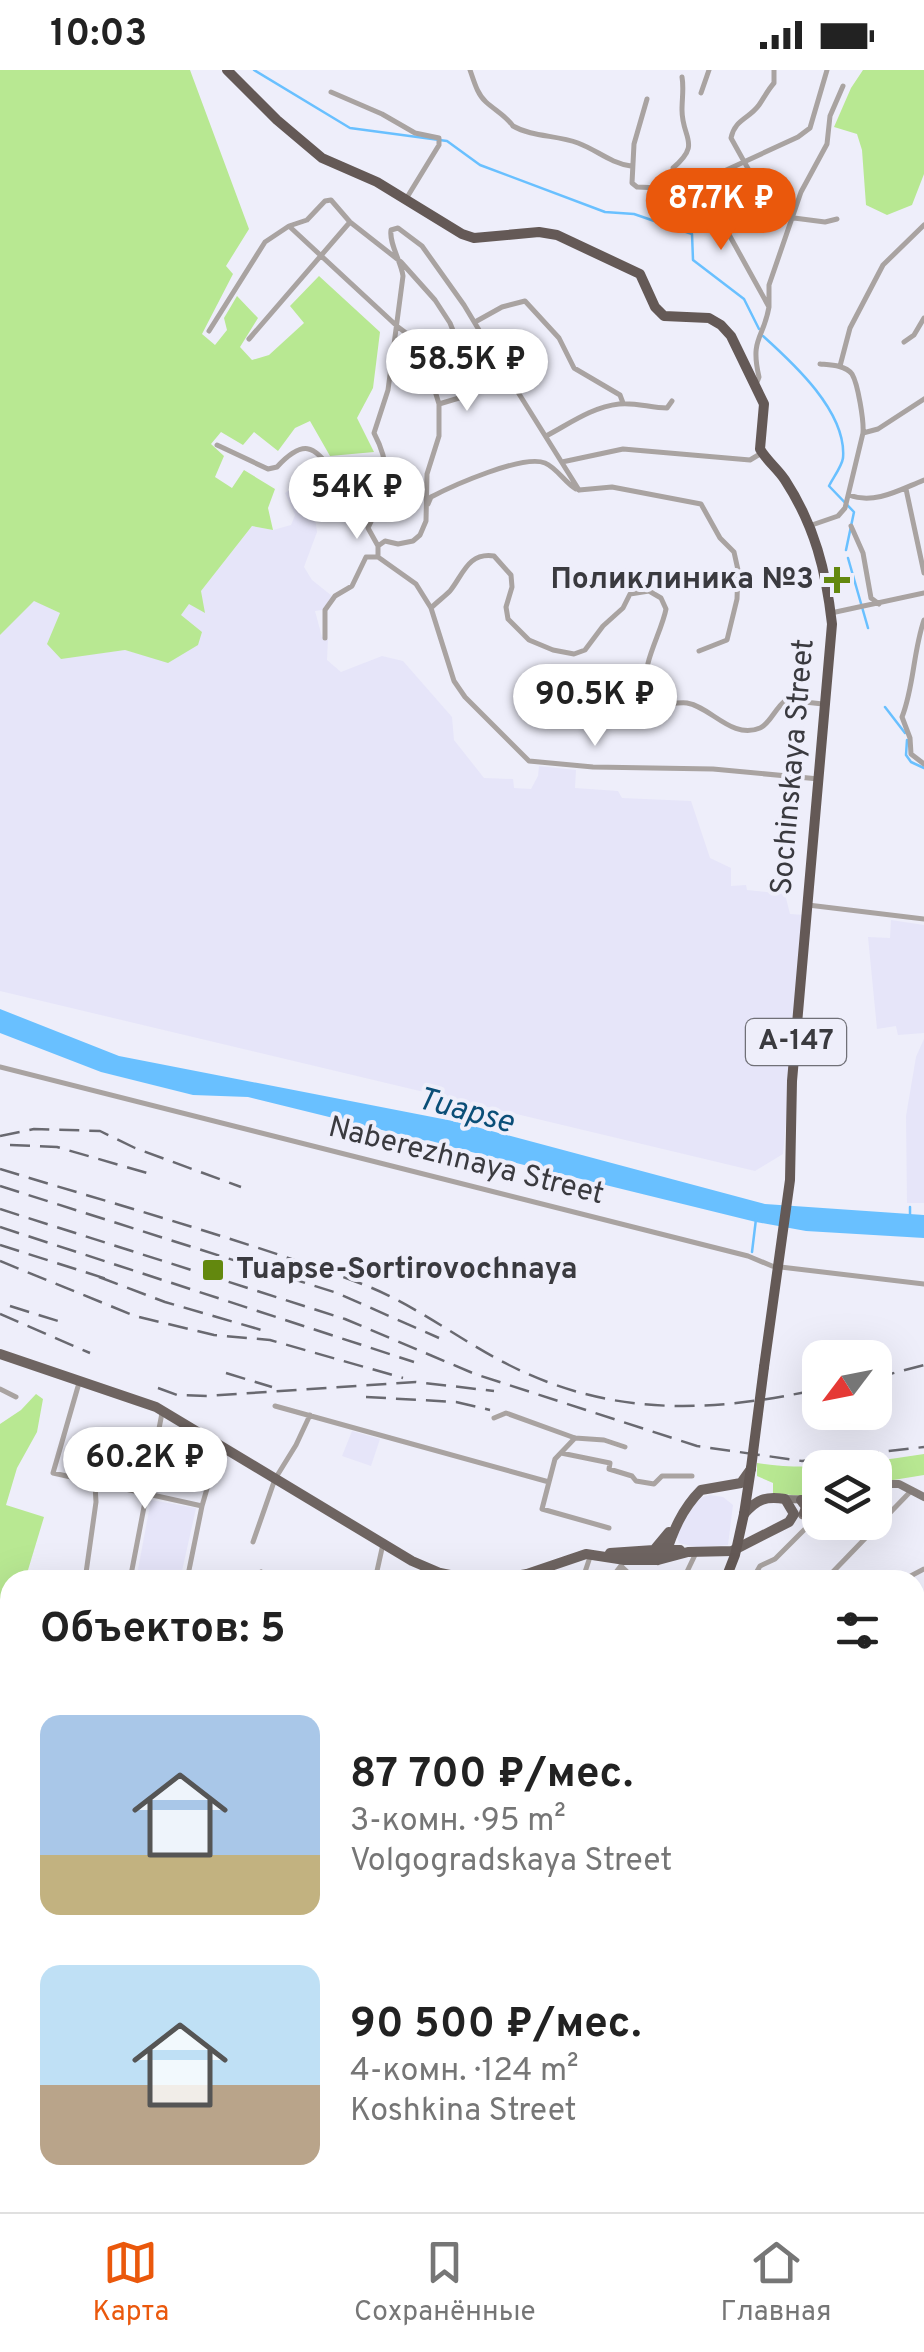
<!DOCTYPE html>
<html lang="ru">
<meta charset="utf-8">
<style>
body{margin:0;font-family:Overpass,sans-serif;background:#f6f6f6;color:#222;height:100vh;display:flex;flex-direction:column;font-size:38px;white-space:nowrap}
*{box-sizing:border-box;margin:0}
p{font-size:32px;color:#767676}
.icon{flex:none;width:55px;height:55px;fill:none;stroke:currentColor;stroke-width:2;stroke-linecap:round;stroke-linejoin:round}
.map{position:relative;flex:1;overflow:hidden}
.sheet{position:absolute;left:0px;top:1500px;width:925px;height:642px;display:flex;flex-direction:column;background:#fff;border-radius:30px 30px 0 0;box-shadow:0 10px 40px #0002}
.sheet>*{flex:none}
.needle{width:65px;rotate:238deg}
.fabs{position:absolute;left:802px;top:1270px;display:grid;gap:20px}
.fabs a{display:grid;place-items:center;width:90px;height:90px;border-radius:20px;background:#fff;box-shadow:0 10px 40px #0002;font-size:50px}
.price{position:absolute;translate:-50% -85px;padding:0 22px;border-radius:35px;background:#fff;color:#222;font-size:32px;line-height:65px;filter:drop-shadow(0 2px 5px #0008)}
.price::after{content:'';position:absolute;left:50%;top:60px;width:30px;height:22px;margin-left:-15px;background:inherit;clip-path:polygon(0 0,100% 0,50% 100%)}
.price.active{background:#ea580c;color:#fff}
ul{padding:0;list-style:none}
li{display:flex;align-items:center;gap:30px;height:250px;padding:0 40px}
li span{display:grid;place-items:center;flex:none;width:280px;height:200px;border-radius:20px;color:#555}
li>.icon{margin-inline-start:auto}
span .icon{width:120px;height:120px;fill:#fffc;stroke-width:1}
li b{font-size:42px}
h2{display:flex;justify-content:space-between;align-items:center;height:120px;padding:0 40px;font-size:42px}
.status{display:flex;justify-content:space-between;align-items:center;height:70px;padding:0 50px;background:#fff;direction:ltr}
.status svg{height:28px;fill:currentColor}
.dock{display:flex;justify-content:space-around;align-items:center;height:140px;border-top:2px solid #e0e0e0;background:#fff;font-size:28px;color:#767676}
.dock a{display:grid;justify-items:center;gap:5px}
.dock .active{color:#ea580c}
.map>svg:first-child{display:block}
.built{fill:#e6e5f9}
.green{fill:#b8e892}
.water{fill:#69c0ff}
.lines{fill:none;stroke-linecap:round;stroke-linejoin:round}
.stream{stroke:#69c0ff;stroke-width:2.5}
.minor{stroke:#a9a3a1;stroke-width:5}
.secondary{stroke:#867e7b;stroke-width:8}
.primary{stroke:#6e6461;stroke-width:10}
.trunk{stroke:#645956;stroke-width:10}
.rail{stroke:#696970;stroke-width:2.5;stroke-dasharray:20 10;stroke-linecap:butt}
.trunk-bridge{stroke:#645956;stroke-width:10}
.poi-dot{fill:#63880e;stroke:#eeeefa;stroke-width:4}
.labels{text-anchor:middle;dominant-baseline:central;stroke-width:8;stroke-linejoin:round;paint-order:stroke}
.shield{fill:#eeeefa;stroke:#707077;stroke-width:2.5}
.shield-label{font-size:28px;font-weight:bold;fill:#3a3a3f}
.poi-label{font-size:30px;font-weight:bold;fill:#3a3a3f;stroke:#eeeefa;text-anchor:end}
.street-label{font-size:30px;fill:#3a3a3f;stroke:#eeeefa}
.water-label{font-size:32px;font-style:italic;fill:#0a4e77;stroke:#eeeefa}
</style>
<div class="status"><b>10:03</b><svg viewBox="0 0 49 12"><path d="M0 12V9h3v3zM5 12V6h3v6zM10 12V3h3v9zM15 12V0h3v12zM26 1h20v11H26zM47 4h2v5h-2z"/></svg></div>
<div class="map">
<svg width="924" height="2142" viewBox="0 0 924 2142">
<rect width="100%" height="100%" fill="#eeeefa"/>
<path class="built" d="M298 415 313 434 317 462 304 497 312 510 332 526 322 540 315 541 322 567 328 569 327 590 341 602 382 586 403 591 452 647 454 670 484 708 513 709 514 718 531 719 538 706 539 696 576 700 575 718 618 721 622 728 691 731 710 788 731 798V816L746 815 747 820 785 824 790 844 805 845 783 1084 755 1101 0 921V565L33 530 60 543 61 588 125 580 169 592 181 545 189 533 203 542 201 521 252 456 273 460 291 455 295 445 285 423Z
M891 850 924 855V963L898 965 896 956 877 959 868 867 890 868Z
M924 969V1133H907L906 1046 916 987Z
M352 1361 380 1369 371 1396 342 1386Z
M710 1425 723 1427 733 1435 728 1475 697 1477 679 1473 676 1464 694 1435 702 1427Z
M151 1430 196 1438 180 1510H136Z"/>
<path class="green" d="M0 0H190L249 159 226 196 233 204 202 264 215 275 227 260 224 248 237 226 258 248 240 277 252 290 269 285 304 253 290 236 319 206 380 262 373 318 357 348 374 382 330 386 310 351 295 358 278 381 254 362 243 375 221 362 211 374 224 386 215 407 232 418 244 400 275 419 268 438 273 460 252 456 201 521 205 543 189 534 181 545 202 562 198 575 168 593 125 580 61 589 47 574 60 543 34 531 0 565Z
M863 0H924V104L912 135 887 145 866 135 862 80 857 64 834 57 851 18Z
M36 1324 43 1329 37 1362 17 1398 6 1435 44 1447 25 1510H10V1543L0 1537V1354L21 1340Z
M97 1360 123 1368 115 1394 89 1385Z
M924 1384V1405L875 1413V1398H820V1428L773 1423V1413L757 1406V1393C813 1402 868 1392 924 1384Z
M924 1935V2132L912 2142H523L528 2132H915V1936Z
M10 2066V2132L119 2133 129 2142H0V2070Z"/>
<path class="water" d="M0 939 119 986 458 1052 765 1134 924 1145V1168L806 1161 756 1152 248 1027 193 1025 101 1002 0 963Z"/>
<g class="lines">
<path class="stream" d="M254 0 350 58 447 71 480 95 605 142 634 144 692 164 693 190 744 229 759 259
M763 266C793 293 847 342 843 388 842 396 833 408 829 416L854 442 846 480
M848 488 868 558
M885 637 905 663
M907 670 906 685 911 692 924 698
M910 1137V1146
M752 1182 756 1149"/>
<path class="minor" d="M470 0C474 11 477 24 486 32 496 41 505 45 513 56 532 67 557 65 578 73 597 80 610 93 631 96
M331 22 382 44 415 63 439 68V75L406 129
M701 23 709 0
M647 29 634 74 632 113 637 117 685 119 798 67 810 58 827 0
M700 112 769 237C763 270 750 268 759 307L757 312
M674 120 673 98C702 73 682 69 682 40 682 28 684 18 682 7
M794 148 825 152 837 149
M770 151 761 122 731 68C735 49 749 49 759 35 764 28 767 21 774 13V0
M290 157 398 257 437 286 435 321 439 334V366L427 404 426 451 420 465 413 471 398 474 385 471 378 476V487
M769 237V215L801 122 827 74 830 46 843 16
M475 252 502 237 525 231 559 268 574 298 620 325 623 333
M209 261 265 172 289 156 307 150 325 131 331 130 350 152 401 192 435 230 450 253 471 305 468 314 497 308 511 311 579 420
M249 269 350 152
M904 272 914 265 924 248
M840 296 850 258 883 195 924 155
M439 334 459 328 468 314
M863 363 878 359 924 329
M546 366C569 354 592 337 619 334 635 332 651 338 667 338L672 331
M217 375 268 399 277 397C302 370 314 373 334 404L353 400 374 418 379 430
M562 392 623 379 750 390 760 384
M906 419 924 503
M579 420 612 417 701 434 720 468 734 482 738 500 737 529 727 570 699 581
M849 425C875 435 901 419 924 410
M428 434 431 427C452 416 523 384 545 393 557 398 565 413 576 419
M809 456 838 446 845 438 863 363C864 351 858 314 852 304 845 295 830 295 820 294
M851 456 863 483 871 528 879 534
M378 476 368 458C386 420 394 401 374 363L388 320 403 206C401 191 389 174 391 160L398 158 422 176 464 235 485 270 490 287
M431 538C437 532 444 527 450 521 463 505 468 482 494 486L511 505 512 517 506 537 508 549 529 570 553 580 574 584 585 580 603 556 623 538 630 524 649 521 661 528 666 539C662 561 641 596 647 615 650 623 655 629 663 632 671 635 679 632 687 633 711 637 732 670 760 658 770 654 775 638 786 630L823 634
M831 543 924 523
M924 550C913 582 914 617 902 647L910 668 911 684 924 694
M325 568V540L335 526 352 516 366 487H378L416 514 431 538 454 611 465 627 529 691 593 697 713 699 819 709
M808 835 924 849
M0 997 748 1186 772 1196 924 1214
M79 1313 53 1403 202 1436
M0 1319 16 1327
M275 1336 549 1412 542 1439 609 1458
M494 1348 506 1343 575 1368 604 1370 625 1377
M561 1383 610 1393 609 1399 632 1406 636 1411 654 1414 662 1406H692
M549 1412 555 1389 575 1368
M253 1472 275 1409 296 1375 310 1345
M621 1496 636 1510
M85 1510 96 1432 95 1415
M130 1510 162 1343
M187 1510 202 1436 219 1377
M250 1510 261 1502 267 1510
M375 1510 383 1474
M575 1510 584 1505 590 1487
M610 1510 623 1493
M683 1510 695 1485
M752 1510 760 1496 775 1489 810 1454 808 1442
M825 1510 910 1422
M903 1510 924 1499
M0 1571 10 1573
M915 1577 924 1578
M915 1647 924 1642
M0 1659 10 1651
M915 1705 924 1700
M915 1785 924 1779
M915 1830 924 1827
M0 1859 10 1853
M915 1879 924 1876
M0 2022 10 2027
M106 2132 125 2137 130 2142
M193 2132 201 2142
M385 2142 393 2132
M464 2142 473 2132
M507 2142 515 2132
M532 2142 533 2132"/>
<path class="secondary" d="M875 1414H899L924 1427
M785 1429 820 1430
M802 1445 820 1436"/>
<path class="primary" d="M0 1284 156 1337 412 1491 440 1503 475 1510
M801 1430 806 1437 804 1443
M680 1480H654L652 1482 658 1490 665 1486C673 1461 682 1439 701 1420L741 1413 751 1399
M610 1483 654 1480 669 1462
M494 1510 527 1504 586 1484 625 1490H658L688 1482 732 1481 789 1452 794 1444 785 1429C766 1426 757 1429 744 1444"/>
<path class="trunk" d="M227 0 277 50 322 88 377 112 462 164 474 168 539 162 557 165 640 204 655 237 664 246 709 248 721 255 731 266 764 334 760 379C767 391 778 399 785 410 815 456 826 501 832 554L792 1011 790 1110 764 1297
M744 1444 751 1398
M915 1900 924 1902"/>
<path class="rail" d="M0 1066 34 1059 100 1061 135 1078 241 1117
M10 1075 57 1077 147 1103
M0 1099C121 1136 244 1170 362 1214 415 1234 459 1270 509 1295 612 1347 710 1343 820 1319
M0 1116 337 1223 439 1268
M0 1139 345 1249 475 1304 697 1376 802 1391 924 1377
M0 1157 414 1292
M0 1175 110 1210
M0 1191 135 1246 214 1265 270 1270 403 1308
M99 1207 165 1232 265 1261
M10 1236 58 1251
M0 1244 90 1283
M226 1303 272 1317
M875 1308 924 1295
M158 1318 177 1325 207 1326 416 1312 494 1321
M366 1327 456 1332 490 1340"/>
<path class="trunk-bridge" d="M751 1398 764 1297
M728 1503 735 1485 744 1444"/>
</g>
<g class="poi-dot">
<path d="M832 495h10v10h10v10h-10v10h-10v-10h-10v-10h10z"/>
<rect x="201" y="1188" width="24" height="24" rx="5"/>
</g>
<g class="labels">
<rect class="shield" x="746" y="949" width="100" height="46" rx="8"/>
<g class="shield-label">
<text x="796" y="972">А-147</text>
</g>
<g class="poi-label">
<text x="814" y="510">Поликлиника №3</text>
<text x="236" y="1200" text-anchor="start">Tuapse-Sortirovochnaya</text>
</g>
<g class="street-label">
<text transform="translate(794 697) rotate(-85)">Sochinskaya Street</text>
<text transform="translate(466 1092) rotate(14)">Naberezhnaya Street</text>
</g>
<g class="water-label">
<text transform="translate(465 1042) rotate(15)">Tuapse</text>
</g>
</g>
</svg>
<div class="fabs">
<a><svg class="needle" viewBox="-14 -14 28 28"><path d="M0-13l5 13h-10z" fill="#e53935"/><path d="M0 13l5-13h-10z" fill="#767676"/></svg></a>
<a><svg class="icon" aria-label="layers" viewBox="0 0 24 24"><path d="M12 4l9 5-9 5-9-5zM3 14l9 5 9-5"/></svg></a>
</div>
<b class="price active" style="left:721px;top:183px">87.7K ₽</b>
<b class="price" style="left:467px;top:344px">58.5K ₽</b>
<b class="price" style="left:357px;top:472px">54K ₽</b>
<b class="price" style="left:595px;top:679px">90.5K ₽</b>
<b class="price" style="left:145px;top:1442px">60.2K ₽</b>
<section class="sheet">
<h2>Объектов: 5<svg class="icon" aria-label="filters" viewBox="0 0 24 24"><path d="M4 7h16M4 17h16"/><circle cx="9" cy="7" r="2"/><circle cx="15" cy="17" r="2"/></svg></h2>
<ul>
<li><span style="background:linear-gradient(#a9c7e8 70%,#c2b280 0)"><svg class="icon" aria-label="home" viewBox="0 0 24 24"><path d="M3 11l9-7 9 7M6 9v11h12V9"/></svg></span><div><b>87 700 ₽/мес.</b><p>3-комн. · 95 m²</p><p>Volgogradskaya Street</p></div></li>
<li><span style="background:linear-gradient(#bfe0f5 60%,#b9a48a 0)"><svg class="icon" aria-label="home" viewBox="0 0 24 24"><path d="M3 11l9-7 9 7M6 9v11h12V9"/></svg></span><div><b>90 500 ₽/мес.</b><p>4-комн. · 124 m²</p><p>Koshkina Street</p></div></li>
</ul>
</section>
</div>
<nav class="dock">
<a class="active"><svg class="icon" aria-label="map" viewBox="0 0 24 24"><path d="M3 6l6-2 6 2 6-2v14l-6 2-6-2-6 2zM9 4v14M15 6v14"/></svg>Карта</a>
<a><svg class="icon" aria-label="saved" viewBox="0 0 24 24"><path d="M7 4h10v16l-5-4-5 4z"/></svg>Сохранённые</a>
<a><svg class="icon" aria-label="home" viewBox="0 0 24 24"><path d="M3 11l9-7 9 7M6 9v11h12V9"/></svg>Главная</a>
</nav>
